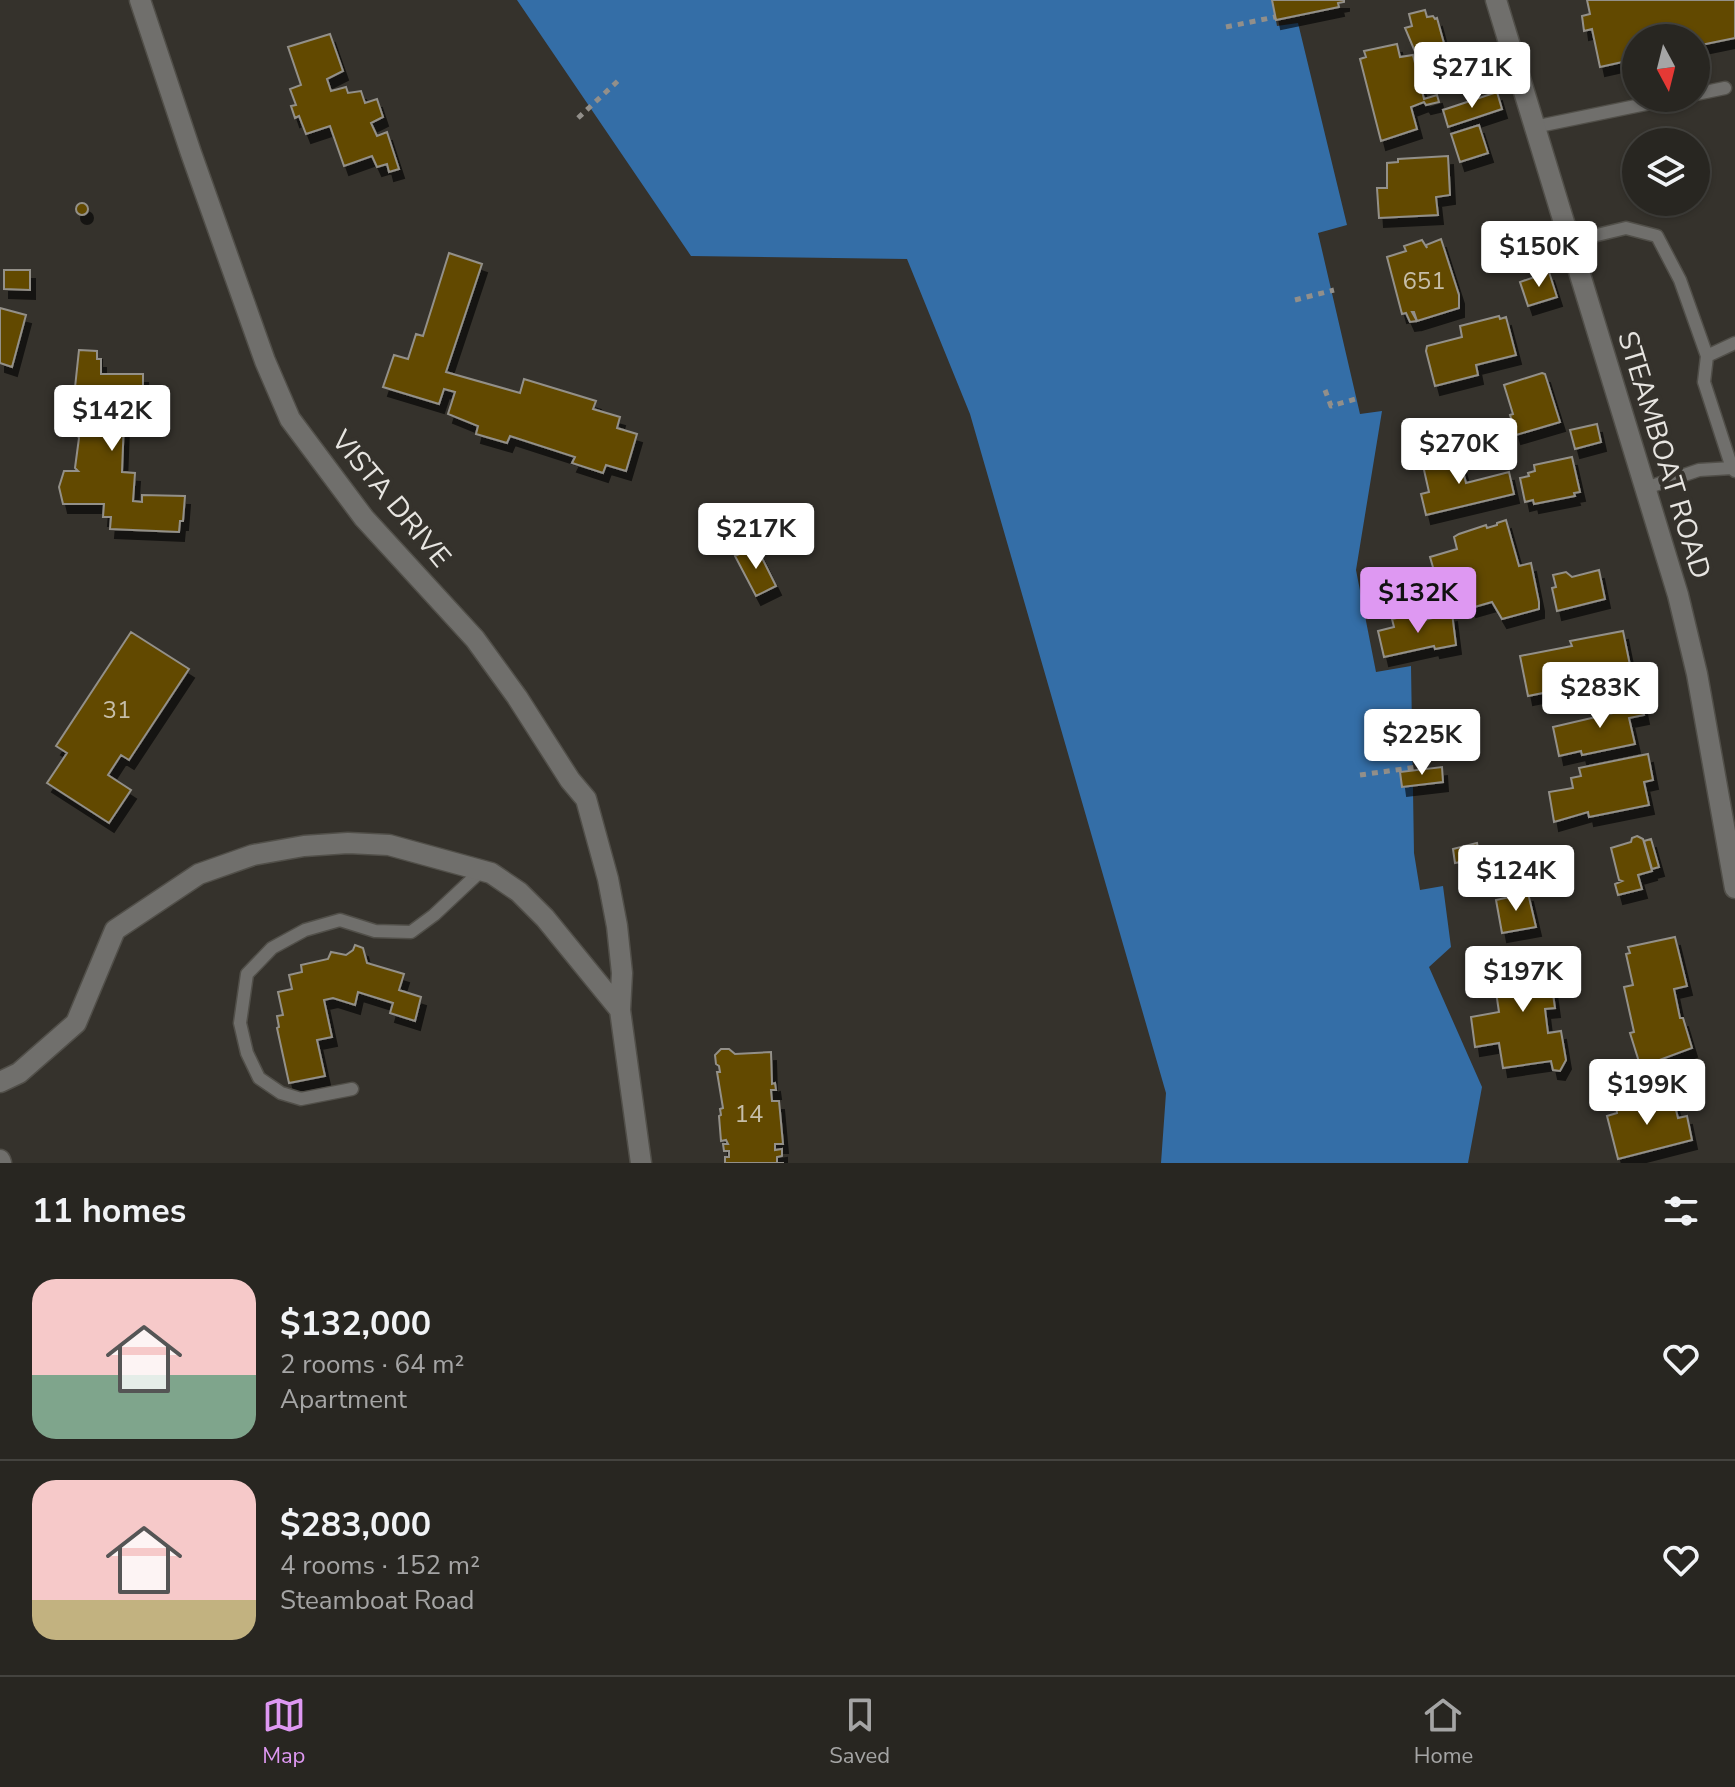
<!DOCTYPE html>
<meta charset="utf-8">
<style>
body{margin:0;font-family:"Nunito Sans",sans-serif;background:#34322e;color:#f1f3f6;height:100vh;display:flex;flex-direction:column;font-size:30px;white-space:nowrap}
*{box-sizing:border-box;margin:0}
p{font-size:26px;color:#a5a5a5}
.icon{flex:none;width:44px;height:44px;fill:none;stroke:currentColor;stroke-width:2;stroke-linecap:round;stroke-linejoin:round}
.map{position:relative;height:1163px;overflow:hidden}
.panel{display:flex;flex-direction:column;background:#282621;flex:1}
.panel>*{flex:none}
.needle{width:52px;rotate:173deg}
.buttons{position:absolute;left:1622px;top:24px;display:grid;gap:16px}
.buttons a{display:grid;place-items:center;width:88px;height:88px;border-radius:50%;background:#282621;box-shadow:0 2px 6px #0004,0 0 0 2px #44433f;font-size:40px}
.price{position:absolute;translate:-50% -68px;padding:0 18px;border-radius:8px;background:#fff;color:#222;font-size:26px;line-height:52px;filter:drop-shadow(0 2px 4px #0008)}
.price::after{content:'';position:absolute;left:50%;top:48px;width:24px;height:18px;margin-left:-12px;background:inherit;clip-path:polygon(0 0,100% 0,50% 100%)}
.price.selected{background:#de98f2;color:#111}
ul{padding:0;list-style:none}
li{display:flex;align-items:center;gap:24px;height:200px;padding:0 32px}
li+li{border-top:2px solid #44433f}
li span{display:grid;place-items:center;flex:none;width:224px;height:160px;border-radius:24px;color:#555}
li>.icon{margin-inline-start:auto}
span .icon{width:96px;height:96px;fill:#fffc;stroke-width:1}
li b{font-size:34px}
h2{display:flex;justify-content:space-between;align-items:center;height:96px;padding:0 32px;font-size:34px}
.dock{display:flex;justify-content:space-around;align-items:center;height:112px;border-top:2px solid #44433f;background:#282621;font-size:22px;color:#a5a5a5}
.dock a{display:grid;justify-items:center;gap:4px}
.dock .selected{color:#de98f2}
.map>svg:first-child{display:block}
.water{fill:#346ea7}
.building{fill:#624900;stroke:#939089;stroke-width:2;filter:url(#shadow)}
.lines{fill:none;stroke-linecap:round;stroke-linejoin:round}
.service-casing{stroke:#514f49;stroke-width:15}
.minor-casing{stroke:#514f49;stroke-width:23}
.path{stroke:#928f8a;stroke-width:5;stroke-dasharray:6 6;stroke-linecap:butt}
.service{stroke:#706f6c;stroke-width:12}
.minor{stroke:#706f6c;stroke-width:20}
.labels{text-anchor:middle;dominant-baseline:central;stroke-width:8;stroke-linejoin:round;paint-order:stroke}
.number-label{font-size:24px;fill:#c6bea9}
.street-label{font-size:28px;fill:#e7e5e1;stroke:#35322c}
</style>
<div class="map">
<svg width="1735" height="1163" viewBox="0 0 1735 1163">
<defs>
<filter id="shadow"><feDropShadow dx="5" dy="9" stdDeviation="0" flood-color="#0009"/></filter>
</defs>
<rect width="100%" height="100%" fill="#35322c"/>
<path class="water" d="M517 0H1272L1277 26 1298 23 1347 225 1318 233 1360 414 1382 411 1356 570 1376 672 1411 666 1414 853 1420 890 1443 886 1451 947 1429 967 1482 1087 1468 1163H1161L1166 1093 970 414 907 259 691 256Z"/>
<path class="building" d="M1272 0H1344V2L1338 3 1339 7 1276 20Z
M1587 0H1735V38L1696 46V38H1636V59L1600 67 1592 29 1584 31 1582 16 1590 14Z
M1425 10 1427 17 1433 16 1435 19 1437 18 1445 47 1416 54 1405 28 1412 26 1409 14Z
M330 34 343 71 327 79 331 91 346 87 348 93 361 91 365 103 377 99 383 117 371 123 377 136 387 132 399 169 389 172 387 164 377 167 372 156 344 166 330 126 306 134 299 116 295 118 291 106 296 105 290 89 301 85 288 47Z
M1397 44 1400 57 1413 55 1424 99 1437 95 1439 102 1426 105 1424 102 1411 107 1417 129 1381 141 1360 59 1366 57 1364 51Z
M1497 92 1502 109 1448 127 1443 110Z
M1479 125 1488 153 1460 162 1451 134Z
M1448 156 1450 195 1436 197 1438 215 1379 218 1377 188H1387V163L1398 162V159Z
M76 209a6 6 0 1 1 12 0a6 6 0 1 1-12 0Z
M1441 239 1459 295V308L1417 321 1414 312H1412L1417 321 1410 322 1406 313 1402 314 1387 257 1406 251 1404 246 1422 240 1427 248 1426 245Z
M449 253 482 264 446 372 520 393 524 379 596 401 593 409 620 417 617 428 637 434 626 471 606 465 603 473 572 463 575 457 510 436 507 443 476 434 478 426 448 414 455 392 444 389 439 404 383 387 394 355 408 359 416 334 423 336Z
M4 270H30V290L4 289Z
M1549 272 1557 297 1528 306 1520 282Z
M0 308 26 315 12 367 0 363Z
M1499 316 1500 319 1506 317 1516 355 1476 365 1478 375 1435 386 1426 351 1427 346 1462 337 1460 326Z
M79 350 97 351V359H101V374H143V400H129V420H124L122 472 135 473 133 501 142 502V495L185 496 183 521H180L179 532 110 529 111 517H103L104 504H63L59 487 64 471H78L75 468 79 438 76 433 80 398 74 397Z
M1542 373 1545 374 1560 422 1516 435 1510 415 1513 414 1504 385Z
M1597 424 1601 442 1575 449 1570 430Z
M1458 452 1466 483 1509 472 1514 494 1426 515 1421 494 1429 492 1422 461Z
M1572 457 1580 492 1574 493 1575 496 1534 504 1533 500 1525 502 1520 478 1529 476 1528 473 1535 471 1534 465Z
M1506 520 1519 566 1531 563 1539 602V609L1502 619 1492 602 1471 608 1463 581 1439 588 1430 557 1457 549 1454 537 1459 534 1486 525 1487 528 1497 525V523Z
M756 546 776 586 756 596 735 556Z
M1599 570 1605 599 1557 611 1552 588 1556 587 1553 575 1566 572 1572 577Z
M1452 613 1456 645 1435 649 1434 646 1384 657 1378 631 1394 627 1392 619 1411 615 1413 623Z
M1623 631 1632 675 1528 696 1520 656 1572 646 1570 641Z
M131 632 189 669 129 760 121 755 108 775 131 790 109 823 47 783 67 753 56 746Z
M1640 696 1644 715 1629 718 1635 744 1582 755 1581 751 1559 756 1553 727 1613 713 1611 702Z
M1648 754 1653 780 1644 782 1649 805 1589 817 1588 812 1554 822 1549 792 1573 788 1571 778 1581 776 1579 768Z
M1442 767 1443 782 1402 787 1400 772Z
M1637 836 1643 839 1652 871 1638 875 1642 889 1618 895 1615 884 1622 881 1619 880 1611 848 1631 842 1632 838Z
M1651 839 1659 867 1652 869 1644 841Z
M1477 843 1480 858 1455 863 1453 849Z
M1528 893 1536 927 1502 933 1496 900Z
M1675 937 1687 986 1674 989 1680 1018H1683L1692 1048 1646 1065H1640L1630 1033 1634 1032 1624 987 1633 985 1626 954 1630 953 1628 947Z
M355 945 363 948 367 963 404 974 399 990 421 997 415 1021 390 1013 393 1003 358 992 355 1005 333 998 324 1000 332 1037 317 1040 325 1076 289 1083 277 1028 279 1027 277 1016 283 1015 278 992 292 989 289 975 302 972 301 965 328 959 331 952 346 955 353 950Z
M1536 951 1554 953 1555 964 1549 965 1555 1008 1545 1009 1548 1033 1561 1031 1566 1060 1560 1071 1553 1070 1551 1061 1503 1068 1499 1043 1475 1047 1471 1017 1499 1012 1495 985 1501 984 1499 956 1526 952V955L1537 954Z
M721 1049H729L735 1054 771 1052 772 1084 775 1083 776 1090H771L772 1101H779L783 1144H775V1150L782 1149V1156L777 1157V1163H784H725V1157H729V1151H724L723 1144H728L726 1140 721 1141 719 1116 721 1115 720 1109 723 1108 717 1072H720L719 1066 716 1064 715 1055Z
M1661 1094 1664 1105 1674 1102 1678 1118 1687 1116 1692 1140 1618 1159 1607 1116 1617 1113 1616 1106Z"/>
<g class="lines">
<defs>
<path id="service" d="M1696 94 1725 88
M1534 127 1675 98
M1568 242 1626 228 1657 236 1680 280 1707 356
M1735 343 1707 356 1704 382 1732 468 1735 466
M1646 488 1699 470 1732 468 1735 471
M352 1089 301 1099 281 1093 259 1078 247 1053 240 1023 247 974 272 948 305 930 340 920 375 931 411 932 434 915 482 870"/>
<path id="minor" d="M140 0 191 153 265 361 290 419 364 518 475 639 517 697 570 780 586 799 608 879 617 926 622 973 620 1010
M1496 0 1678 595 1697 674 1735 888
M0 1082 19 1073 76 1023 115 930 199 874 253 855 304 846 348 843 389 845 491 873 519 892 545 918 620 1010 641 1163
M0 1160 1 1163"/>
</defs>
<use href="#service" class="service-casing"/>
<use href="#minor" class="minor-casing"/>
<path class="path" d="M1226 27 1275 17
M578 118 620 79
M1295 300 1334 290
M1325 390 1331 406 1359 398
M1360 775 1417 767"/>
<use href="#service" class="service"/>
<use href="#minor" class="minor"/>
</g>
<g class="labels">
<g class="number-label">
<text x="1424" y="281">651</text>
<text x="117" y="710">31</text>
<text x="749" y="1114">14</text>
</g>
<g class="street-label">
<text transform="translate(1664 455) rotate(73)">STEAMBOAT ROAD</text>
<text transform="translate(391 499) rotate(50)">VISTA DRIVE</text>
</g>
</g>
</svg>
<div class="buttons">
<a><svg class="needle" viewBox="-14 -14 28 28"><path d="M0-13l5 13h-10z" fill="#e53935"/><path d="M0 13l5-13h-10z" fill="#a5a5a5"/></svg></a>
<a><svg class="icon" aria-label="layers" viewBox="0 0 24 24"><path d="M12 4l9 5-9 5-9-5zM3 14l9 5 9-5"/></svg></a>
</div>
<b class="price" style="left:1472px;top:110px">$271K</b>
<b class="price" style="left:1539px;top:289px">$150K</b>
<b class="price" style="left:112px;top:453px">$142K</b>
<b class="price" style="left:1459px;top:486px">$270K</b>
<b class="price" style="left:756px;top:571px">$217K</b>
<b class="price selected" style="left:1418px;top:635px">$132K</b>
<b class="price" style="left:1600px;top:730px">$283K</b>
<b class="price" style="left:1422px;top:777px">$225K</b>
<b class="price" style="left:1516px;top:913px">$124K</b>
<b class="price" style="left:1523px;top:1014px">$197K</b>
<b class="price" style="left:1647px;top:1127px">$199K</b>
</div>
<section class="panel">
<h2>11 homes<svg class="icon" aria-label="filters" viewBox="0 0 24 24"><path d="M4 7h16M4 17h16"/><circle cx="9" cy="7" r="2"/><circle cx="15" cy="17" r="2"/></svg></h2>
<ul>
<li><span style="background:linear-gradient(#f6c9c9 60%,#7fa58c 0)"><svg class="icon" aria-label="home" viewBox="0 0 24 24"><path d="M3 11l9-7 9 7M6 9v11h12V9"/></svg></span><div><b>$132,000</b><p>2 rooms · 64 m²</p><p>Apartment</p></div><svg class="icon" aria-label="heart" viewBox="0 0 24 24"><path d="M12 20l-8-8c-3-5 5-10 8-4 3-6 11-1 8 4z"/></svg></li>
<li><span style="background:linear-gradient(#f6c9c9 75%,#c2b280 0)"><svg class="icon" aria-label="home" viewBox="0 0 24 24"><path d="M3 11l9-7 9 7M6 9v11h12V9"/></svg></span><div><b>$283,000</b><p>4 rooms · 152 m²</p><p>Steamboat Road</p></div><svg class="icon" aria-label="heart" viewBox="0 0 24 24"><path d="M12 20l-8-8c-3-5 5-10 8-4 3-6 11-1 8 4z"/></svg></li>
</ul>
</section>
<nav class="dock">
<a class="selected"><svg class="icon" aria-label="map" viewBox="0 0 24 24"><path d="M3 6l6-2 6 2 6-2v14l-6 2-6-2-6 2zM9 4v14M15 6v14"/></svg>Map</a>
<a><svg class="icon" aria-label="saved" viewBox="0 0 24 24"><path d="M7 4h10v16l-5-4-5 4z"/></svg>Saved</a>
<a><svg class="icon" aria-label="home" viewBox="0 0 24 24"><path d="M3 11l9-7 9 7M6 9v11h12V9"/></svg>Home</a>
</nav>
